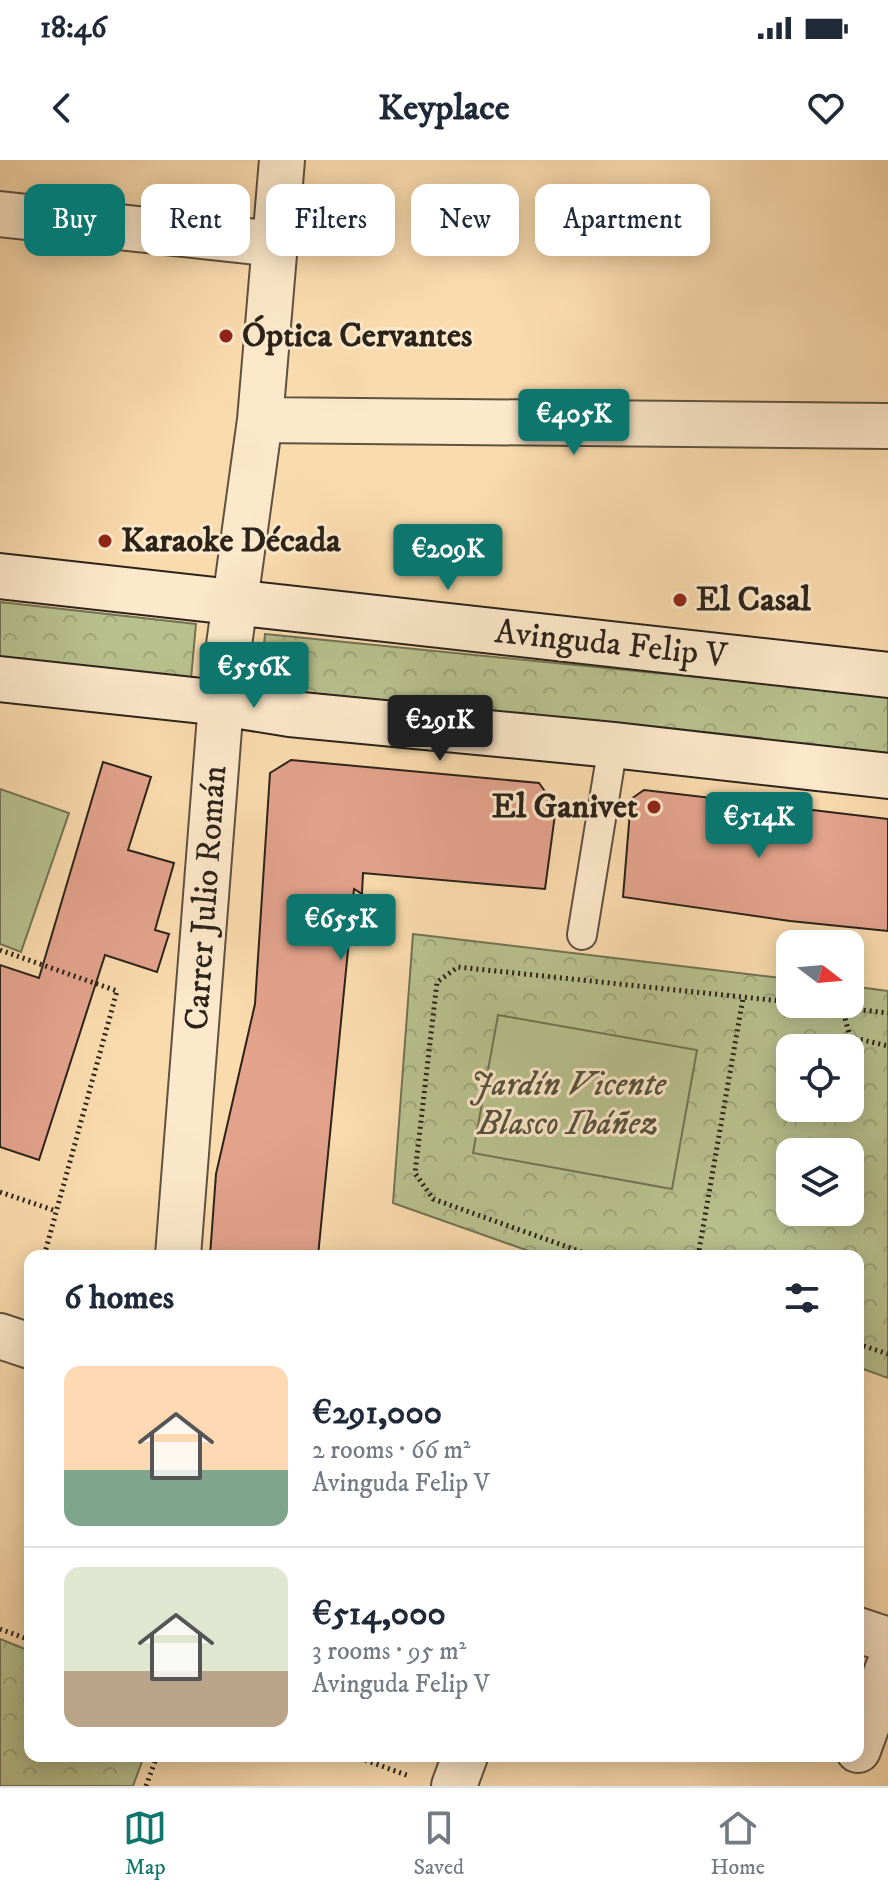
<!DOCTYPE html>
<meta charset="utf-8">
<style>
body{margin:0;font-family:"IM FELL DW Pica",serif;background:#f6f6f7;color:#1f2937;height:100vh;display:flex;flex-direction:column;font-size:30px;white-space:nowrap}
*{box-sizing:border-box;margin:0}
p{font-size:26px;color:#747a83}
.icon{flex:none;width:44px;height:44px;fill:none;stroke:currentColor;stroke-width:2;stroke-linecap:round;stroke-linejoin:round}
.map{position:relative;flex:1;overflow:hidden}
.sheet{position:absolute;left:24px;top:1090px;width:840px;height:512px;display:flex;flex-direction:column;background:#fff;border-radius:16px;box-shadow:0 4px 20px #0003}
.sheet>*{flex:none}
.guide{position:absolute;left:24px;top:24px;width:840px;height:72px;display:flex;gap:16px}
.needle{width:52px;rotate:106deg}
.tools{position:absolute;left:776px;top:770px;display:grid;gap:16px}
.tools a{display:grid;place-items:center;width:88px;height:88px;border-radius:16px;background:#fff;box-shadow:0 4px 20px #0003;font-size:40px}
.price{position:absolute;translate:-50% -68px;padding:0 18px;border-radius:8px;background:#0f766e;color:#fff;font-size:26px;line-height:52px;filter:drop-shadow(0 2px 4px #0008)}
.price::after{content:'';position:absolute;left:50%;top:48px;width:24px;height:18px;margin-left:-12px;background:inherit;clip-path:polygon(0 0,100% 0,50% 100%)}
.price.active{background:#222;color:#fff}
ul{padding:0;list-style:none}
li{display:flex;align-items:center;gap:24px;height:200px;padding:0 40px}
li+li{border-top:2px solid #e0e1e3}
li span{display:grid;place-items:center;flex:none;width:224px;height:160px;border-radius:16px;color:#555}
li>.icon{margin-inline-start:auto}
span .icon{width:96px;height:96px;fill:#fffc;stroke-width:1}
li b{font-size:34px}
h2{display:flex;justify-content:space-between;align-items:center;height:96px;padding:0 40px;font-size:34px}
.pill{padding:0 28px;border-radius:16px;background:#fff;box-shadow:0 4px 20px #0003;font-size:28px;line-height:72px}
.pill.active{background:#0f766e;color:#fff}
.status{display:flex;justify-content:space-between;align-items:center;height:56px;padding:0 40px;background:#fff;direction:ltr}
.status svg{height:22px;fill:currentColor}
header{display:flex;justify-content:space-between;align-items:center;height:104px;padding:0 40px;background:#fff;font-size:36px;font-weight:700}
.tabs{display:flex;justify-content:space-around;align-items:center;height:112px;border-top:2px solid #e0e1e3;background:#fff;font-size:22px;color:#747a83}
.tabs a{display:grid;justify-items:center;gap:4px}
.tabs .active{color:#0f766e}
.map>svg:first-child{display:block}
.park{fill:url(#park-crowns);stroke:#727254;stroke-width:2;fill-rule:evenodd}
.garden{fill:#b8c18e;stroke:#727254;stroke-width:2}
.building{fill:#e3a28c;stroke:#2b231a;stroke-width:2}
.lines{fill:none;stroke-linecap:round;stroke-linejoin:round}
.lane-casing{stroke:#5f513f;stroke-width:32}
.street-casing{stroke:#5f513f;stroke-width:48}
.secondary-casing{stroke:#2b231a;stroke-width:48}
.path{stroke:#2b231a;stroke-width:5;stroke-dasharray:2 4;stroke-linecap:butt}
.lane{stroke:#fce8ca;stroke-width:28}
.street{stroke:#fce8ca;stroke-width:44}
.secondary{stroke:#fce8ca;stroke-width:44}
.poi-dot{fill:#8f2418;stroke:#fce8ca;stroke-width:3}
.labels{text-anchor:middle;dominant-baseline:central;stroke-width:6;stroke-linejoin:round;paint-order:stroke}
.poi-label{font-size:34px;font-weight:bold;fill:#2b231a;stroke:#fce8ca;text-anchor:start}
.street-label{font-size:34px;fill:#2b231a;stroke:#fce8ca}
.park-label{font-size:34px;font-style:italic;fill:#55523d;stroke:#fce8ca}
</style>
<div class="status"><b>18:46</b><svg viewBox="0 0 49 12"><path d="M0 12V9h3v3zM5 12V6h3v6zM10 12V3h3v9zM15 12V0h3v12zM26 1h20v11H26zM47 4h2v5h-2z"/></svg></div>
<header><svg class="icon" aria-label="back" viewBox="0 0 24 24"><path d="M15 5l-7 7 7 7"/></svg>Keyplace<svg class="icon" aria-label="heart" viewBox="0 0 24 24"><path d="M12 20l-8-8c-3-5 5-10 8-4 3-6 11-1 8 4z"/></svg></header>
<div class="map">
<svg width="888" height="1626" viewBox="0 0 888 1626">
<defs>
<pattern id="park-crowns" width="20" height="18" patternUnits="userSpaceOnUse" patternTransform="scale(2)"><rect width="20" height="18" fill="#b8c18e"/><path d="M2 6a3 3 0 1 1 6 0M12 15a3 3 0 1 1 6 0" fill="none" stroke="#9ea67a"/></pattern>
</defs>
<rect width="100%" height="100%" fill="#fadbad"/>
<filter id="stains"><feTurbulence type="fractalNoise" baseFrequency=".0025" numOctaves="4"/><feColorMatrix values="0 0 0 0 .2 0 0 0 0 .09 0 0 0 0 .02 0 0 0 .5 -.17"/></filter>
<radialGradient id="worn" r=".72"><stop offset=".6" stop-color="#630" stop-opacity="0"/><stop offset="1" stop-color="#630" stop-opacity=".3"/></radialGradient>
<path class="park" d="M0 442 196 464 191 519 0 498Z
M265 474 888 536V593L260 528Z
M413 774 790 819V844H850V826L888 831V1218L858 1207V1096H543L393 1043ZM790 888H850V948H790ZM790 992H850V1052H790Z
M0 1479 30 1491V1596H144L133 1626H0Z"/>
<path class="garden" d="M0 629 69 653 21 792 0 784Z
M498 855 697 890 672 1029 473 993Z"/>
<path class="building" d="M291 600 539 623 556 647 545 729 363 713 362 734 354 729 318 1096H210L216 1014 255 844 270 613Z
M103 602 151 617 128 690 174 703 155 770 169 774 157 812 105 795 39 1000 0 987V805L39 818Z
M644 630 888 659V771L790 761 623 737 631 639Z"/>
<g class="lines">
<defs>
<path id="lane" d="M582 775 613 585"/>
<path id="street" d="M0 54 275 84
M260 260 888 266
M178 1096 221 543 260 260 282 0
M0 1176 30 1186
M858 1470 888 1480
M858 1590 888 1508
M454 1626 465 1596"/>
<path id="secondary" d="M0 416 888 515
M0 519 221 543 290 554 613 585 888 616"/>
</defs>
<use href="#lane" class="lane-casing"/>
<use href="#street" class="street-casing"/>
<use href="#secondary" class="secondary-casing"/>
<path class="path" d="M0 790 117 831 44 1096
M810 844 888 853
M842 847 850 877 888 886
M0 1032 56 1051
M593 1096 433 1039 415 1013 437 822 458 807 790 842
M698 1096 743 838
M858 1184 888 1194
M0 1469 30 1480
M354 1596 409 1616
M146 1626 157 1596"/>
<use href="#lane" class="lane"/>
<use href="#street" class="street"/>
<use href="#secondary" class="secondary"/>
</g>
<g class="poi-dot">
<circle cx="226" cy="176" r="8"/>
<circle cx="105" cy="381" r="8"/>
<circle cx="680" cy="440" r="8"/>
<circle cx="654" cy="647" r="8"/>
</g>
<g class="labels">
<g class="poi-label">
<text x="242" y="176">Óptica Cervantes</text>
<text x="121" y="381">Karaoke Década</text>
<text x="696" y="440">El Casal</text>
<text x="638" y="647" text-anchor="end">El Ganivet</text>
</g>
<g class="street-label">
<text transform="translate(611 484) rotate(6)">Avinguda Felip V</text>
<text transform="translate(206 738) rotate(-86)">Carrer Julio Román</text>
</g>
<g class="park-label">
<text x="568" y="925">Jardín Vicente<tspan x="568" dy="39">Blasco Ibáñez</tspan></text>
</g>
</g>
<rect width="100%" height="100%" filter="url(#stains)"/>
<rect width="100%" height="100%" fill="url(#worn)"/>
</svg>
<div class="tools">
<a><svg class="needle" viewBox="-14 -14 28 28"><path d="M0-13l5 13h-10z" fill="#e53935"/><path d="M0 13l5-13h-10z" fill="#747a83"/></svg></a>
<a><svg class="icon" aria-label="locate" viewBox="0 0 24 24"><circle cx="12" cy="12" r="6"/><path d="M12 2v4M12 18v4M2 12h4M18 12h4"/></svg></a>
<a><svg class="icon" aria-label="layers" viewBox="0 0 24 24"><path d="M12 4l9 5-9 5-9-5zM3 14l9 5 9-5"/></svg></a>
</div>
<b class="price" style="left:574px;top:297px">€405K</b>
<b class="price" style="left:448px;top:432px">€209K</b>
<b class="price" style="left:254px;top:550px">€556K</b>
<b class="price active" style="left:440px;top:603px">€291K</b>
<b class="price" style="left:759px;top:700px">€514K</b>
<b class="price" style="left:341px;top:802px">€655K</b>
<div class="guide">
<a class="pill active">Buy</a>
<a class="pill">Rent</a>
<a class="pill">Filters</a>
<a class="pill">New</a>
<a class="pill">Apartment</a>
</div>
<section class="sheet">
<h2>6 homes<svg class="icon" aria-label="filters" viewBox="0 0 24 24"><path d="M4 7h16M4 17h16"/><circle cx="9" cy="7" r="2"/><circle cx="15" cy="17" r="2"/></svg></h2>
<ul>
<li><span style="background:linear-gradient(#ffd9b3 65%,#7fa58c 0)"><svg class="icon" aria-label="home" viewBox="0 0 24 24"><path d="M3 11l9-7 9 7M6 9v11h12V9"/></svg></span><div><b>€291,000</b><p>2 rooms · 66 m²</p><p>Avinguda Felip V</p></div></li>
<li><span style="background:linear-gradient(#dfe7d0 65%,#b9a48a 0)"><svg class="icon" aria-label="home" viewBox="0 0 24 24"><path d="M3 11l9-7 9 7M6 9v11h12V9"/></svg></span><div><b>€514,000</b><p>3 rooms · 95 m²</p><p>Avinguda Felip V</p></div></li>
</ul>
</section>
</div>
<nav class="tabs">
<a class="active"><svg class="icon" aria-label="map" viewBox="0 0 24 24"><path d="M3 6l6-2 6 2 6-2v14l-6 2-6-2-6 2zM9 4v14M15 6v14"/></svg>Map</a>
<a><svg class="icon" aria-label="saved" viewBox="0 0 24 24"><path d="M7 4h10v16l-5-4-5 4z"/></svg>Saved</a>
<a><svg class="icon" aria-label="home" viewBox="0 0 24 24"><path d="M3 11l9-7 9 7M6 9v11h12V9"/></svg>Home</a>
</nav>
